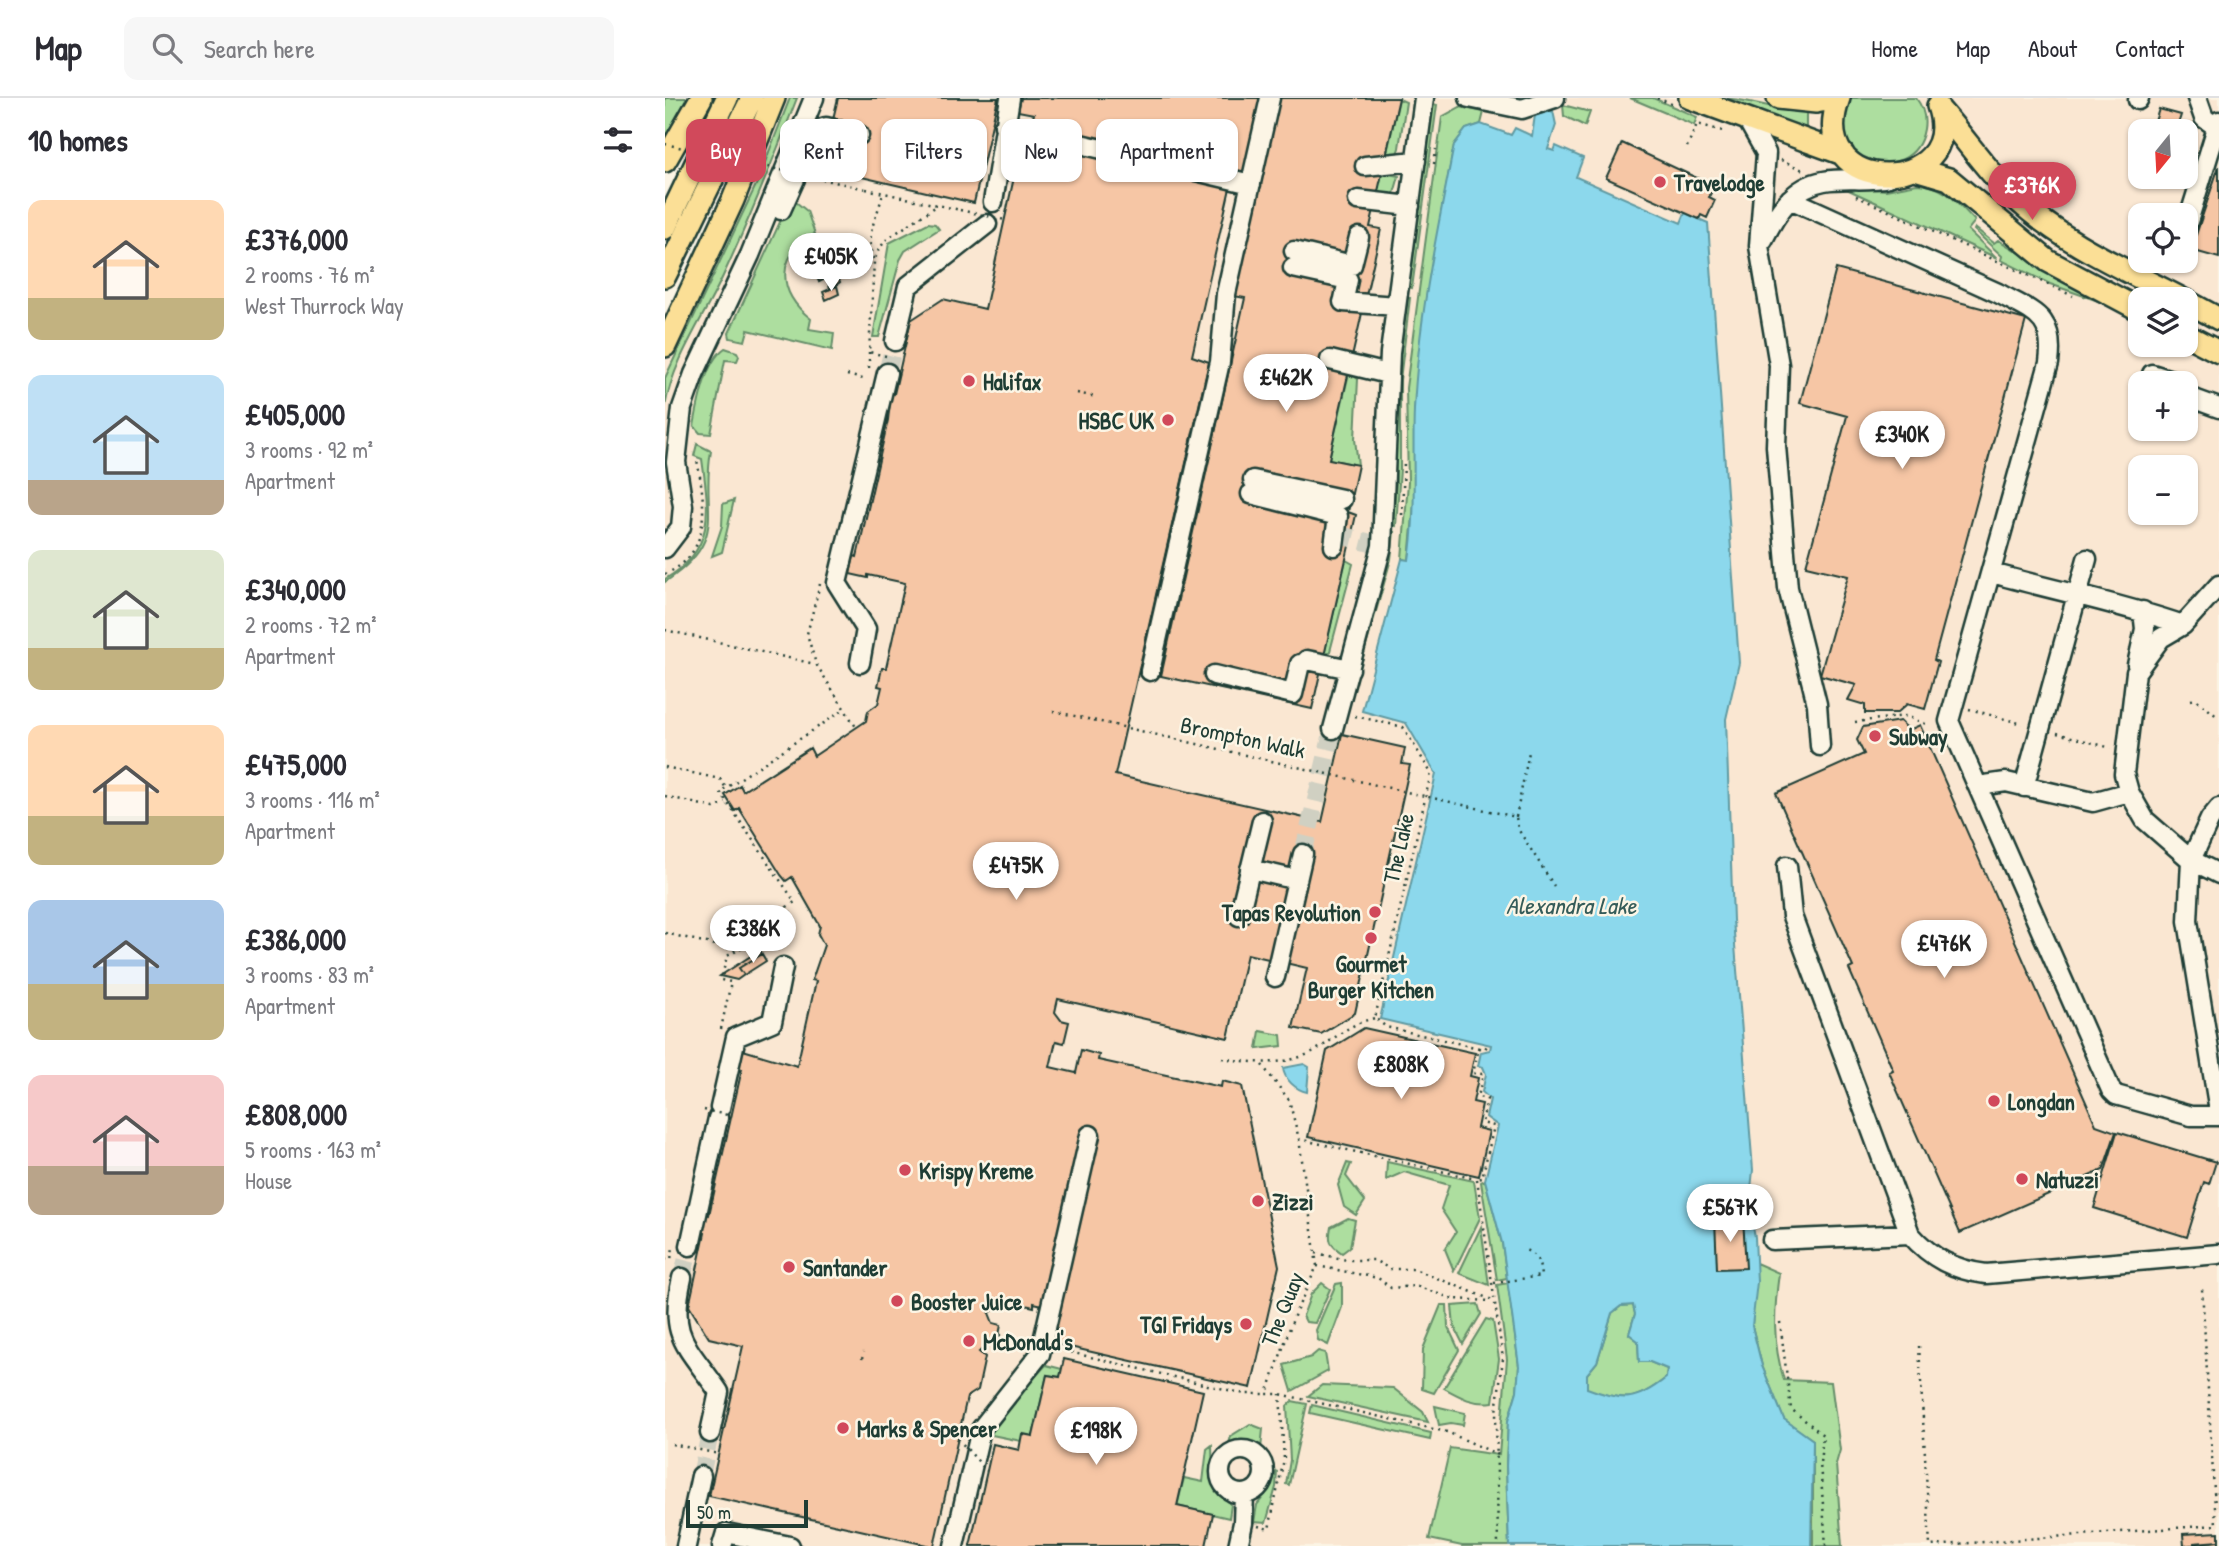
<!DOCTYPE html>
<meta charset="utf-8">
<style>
body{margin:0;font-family:"Patrick Hand",sans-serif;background:#f7f7f7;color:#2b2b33;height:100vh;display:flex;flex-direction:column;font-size:26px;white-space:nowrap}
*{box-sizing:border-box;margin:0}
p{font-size:23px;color:#7c7c81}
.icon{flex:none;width:38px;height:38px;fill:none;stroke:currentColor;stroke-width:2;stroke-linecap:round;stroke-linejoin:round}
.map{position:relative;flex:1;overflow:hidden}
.sheet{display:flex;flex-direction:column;background:#fff;width:665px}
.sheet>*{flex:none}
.guide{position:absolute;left:21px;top:21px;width:665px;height:63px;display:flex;gap:14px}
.needle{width:46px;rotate:198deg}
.tools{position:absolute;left:1463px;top:21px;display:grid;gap:14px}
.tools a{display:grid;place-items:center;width:70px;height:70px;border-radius:14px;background:#fff;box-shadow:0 2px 5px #0004;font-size:35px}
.scale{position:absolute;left:21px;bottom:18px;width:122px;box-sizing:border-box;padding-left:7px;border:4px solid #1f3d34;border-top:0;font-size:19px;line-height:24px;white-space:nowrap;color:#1f3d34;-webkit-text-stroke:5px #fcf5e5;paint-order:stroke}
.price{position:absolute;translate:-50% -60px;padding:0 16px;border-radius:24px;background:#fff;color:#222;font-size:23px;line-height:46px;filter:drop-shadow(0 2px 4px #0008)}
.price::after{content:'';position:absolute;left:50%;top:42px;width:21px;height:16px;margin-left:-10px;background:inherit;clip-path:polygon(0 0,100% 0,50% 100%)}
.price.on{background:#d1495b;color:#fff}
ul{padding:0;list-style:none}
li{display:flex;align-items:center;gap:21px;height:175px;padding:0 28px}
li span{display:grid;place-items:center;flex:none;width:196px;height:140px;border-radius:14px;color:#555}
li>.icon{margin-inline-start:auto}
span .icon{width:84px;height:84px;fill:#fffc;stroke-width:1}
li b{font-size:30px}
h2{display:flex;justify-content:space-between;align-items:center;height:84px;padding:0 28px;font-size:30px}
.tag{padding:0 24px;border-radius:14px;background:#fff;box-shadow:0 2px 5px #0004;font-size:24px;line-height:63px}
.tag.on{background:#d1495b;color:#fff}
header{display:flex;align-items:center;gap:42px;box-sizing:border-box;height:98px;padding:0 35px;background:#fff;border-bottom:2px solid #e1e1e2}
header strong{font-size:33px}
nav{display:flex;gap:38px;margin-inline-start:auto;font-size:24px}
.search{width:490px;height:63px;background:#f7f7f7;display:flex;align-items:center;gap:18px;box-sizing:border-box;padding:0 24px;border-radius:14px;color:#7c7c81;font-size:26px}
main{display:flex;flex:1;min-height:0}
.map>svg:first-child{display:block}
.built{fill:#fae7d2;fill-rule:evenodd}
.green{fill:#adde9f;stroke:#668e6a;stroke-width:2}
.water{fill:#8cd8ec;stroke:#609aa2;stroke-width:2;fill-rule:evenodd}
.building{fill:#f6c6a5;stroke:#1f3d34;stroke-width:2}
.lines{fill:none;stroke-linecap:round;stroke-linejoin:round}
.minor-tunnel{stroke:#d0d0c2;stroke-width:18;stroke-dasharray:18 9;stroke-linecap:butt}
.minor-casing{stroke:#1f3d34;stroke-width:23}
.major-casing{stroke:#1f3d34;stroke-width:26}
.path{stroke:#1f3d34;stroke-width:2.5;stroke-dasharray:2 5;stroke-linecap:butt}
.minor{stroke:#fcf5e5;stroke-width:18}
.major{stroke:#fbdf96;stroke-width:21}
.path-bridge{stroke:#1f3d34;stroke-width:2.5;stroke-dasharray:2 5;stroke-linecap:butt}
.poi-dot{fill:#d1495b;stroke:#fcf5e5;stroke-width:2.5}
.labels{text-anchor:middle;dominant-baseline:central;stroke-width:5;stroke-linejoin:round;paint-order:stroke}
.poi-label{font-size:23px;font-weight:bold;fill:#1f3d34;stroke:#fcf5e5;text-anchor:start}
.street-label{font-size:23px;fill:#1f3d34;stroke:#fcf5e5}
.water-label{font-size:24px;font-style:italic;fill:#355c59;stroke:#fcf5e5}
</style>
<header>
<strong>Map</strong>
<div class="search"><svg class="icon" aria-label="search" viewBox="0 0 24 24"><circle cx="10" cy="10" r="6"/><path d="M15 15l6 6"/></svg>Search here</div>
<nav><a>Home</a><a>Map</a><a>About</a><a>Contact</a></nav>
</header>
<main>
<section class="sheet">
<h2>10 homes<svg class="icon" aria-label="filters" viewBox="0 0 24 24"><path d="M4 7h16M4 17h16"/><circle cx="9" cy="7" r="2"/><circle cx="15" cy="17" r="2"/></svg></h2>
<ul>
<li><span style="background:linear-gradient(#ffd9b3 70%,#c2b280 0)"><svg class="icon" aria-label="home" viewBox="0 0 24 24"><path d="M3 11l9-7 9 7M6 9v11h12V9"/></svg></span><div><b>£376,000</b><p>2 rooms · 76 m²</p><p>West Thurrock Way</p></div></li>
<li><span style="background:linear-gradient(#bfe0f5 75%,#b9a48a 0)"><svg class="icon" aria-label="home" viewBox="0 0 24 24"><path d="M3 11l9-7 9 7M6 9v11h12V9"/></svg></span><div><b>£405,000</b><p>3 rooms · 92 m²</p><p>Apartment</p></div></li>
<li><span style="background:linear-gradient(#dfe7d0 70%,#c2b280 0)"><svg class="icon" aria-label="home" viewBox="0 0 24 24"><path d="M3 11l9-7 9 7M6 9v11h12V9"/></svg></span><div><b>£340,000</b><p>2 rooms · 72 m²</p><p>Apartment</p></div></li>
<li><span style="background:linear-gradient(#ffd9b3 65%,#c2b280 0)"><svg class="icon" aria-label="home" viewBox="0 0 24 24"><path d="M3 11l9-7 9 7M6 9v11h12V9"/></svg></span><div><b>£475,000</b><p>3 rooms · 116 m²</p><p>Apartment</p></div></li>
<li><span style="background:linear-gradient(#a9c7e8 60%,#c2b280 0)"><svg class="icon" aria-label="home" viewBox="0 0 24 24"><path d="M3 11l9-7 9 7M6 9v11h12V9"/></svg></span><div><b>£386,000</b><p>3 rooms · 83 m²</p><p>Apartment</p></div></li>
<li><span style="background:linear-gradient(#f6c9c9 65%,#b9a48a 0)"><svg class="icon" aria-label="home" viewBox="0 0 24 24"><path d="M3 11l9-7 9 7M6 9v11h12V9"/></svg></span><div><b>£808,000</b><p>5 rooms · 163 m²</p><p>House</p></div></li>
</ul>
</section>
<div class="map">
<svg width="1554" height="1448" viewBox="0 0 1554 1448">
<rect width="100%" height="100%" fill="#fcf5e5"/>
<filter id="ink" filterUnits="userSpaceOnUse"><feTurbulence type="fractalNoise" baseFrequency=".0143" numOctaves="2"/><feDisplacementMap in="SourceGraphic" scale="14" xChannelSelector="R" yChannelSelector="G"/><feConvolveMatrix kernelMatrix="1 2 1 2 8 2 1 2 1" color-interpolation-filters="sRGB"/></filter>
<g filter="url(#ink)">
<path class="built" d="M114 0H1554V1448H0V216ZM1475 33H1521V79H1475ZM1475 117H1521V163H1475ZM1475 201H1521V247H1475ZM1475 285H1521V331H1475ZM1475 369H1521V415H1475Z"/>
<path class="green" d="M0 0H23L0 50Z
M125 0H132C109 60 85 120 58 178 38 221 8 262 0 309V280L91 87Z
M965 0H988L1032 19 1029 27Z
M1053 0C1083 0 1110 13 1141 13V32Z
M1186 0H1251C1258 9 1261 19 1259 31 1248 93 1150 61 1186 0Z
M734 1 741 4 734 50 732 56 721 59Z
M768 6 772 7 747 190 742 189Z
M898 7 925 14 920 28 899 18Z
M795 9 819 14 816 26 801 31 789 47 774 127 749 312 751 384 744 462 737 461 743 384 741 290 777 19Z
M161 36 195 45 188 77 144 67 157 38Z
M717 75 734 78 728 99 711 100Z
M1252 86C1280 87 1292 104 1310 123L1303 132 1332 160 1175 88 1221 92Z
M126 100 142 113 150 136C110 158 112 194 146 221L144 231 169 235 167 252 83 232 80 243 65 240 64 235Z
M263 125 270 126 274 131 240 153 235 162 214 239H208L224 145Z
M1310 130 1329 145 1333 142 1439 205 1385 186 1336 162 1337 158 1309 132Z
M740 200H745L735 282V371L731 428 727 427 731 386 728 305Z
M60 250 72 254 74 258 72 263 60 262 46 336 35 335 29 328C33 306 40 264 60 250Z
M684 275 693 281 690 341 693 367 664 361Z
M32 346 46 353C35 414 66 440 0 484V481C51 452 44 411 37 361L29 358Z
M69 402 57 454 47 458 57 428 58 406Z
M725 434H729L726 461 687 597 683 596Z
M681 462 688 466 664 557H659Z
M595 933 616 937 617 948 592 951Z
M722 1064 809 1083 815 1120 789 1173 780 1151 791 1134 776 1111 784 1087 739 1074 721 1082Z
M682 1065 686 1066 681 1078 700 1103 691 1117 679 1109 673 1087Z
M820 1082 837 1145 842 1180 832 1182 816 1084Z
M683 1120 690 1122 685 1149 677 1155C665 1147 663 1143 666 1129Z
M816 1129 824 1187 794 1175Z
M1091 1165 1114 1175C1109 1213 1107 1244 1119 1282L1166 1284 1175 1352 1171 1366 1177 1448H1148V1342L1119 1322 1097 1268 1087 1228Z
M657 1185 665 1191 650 1225 641 1224 638 1218 646 1196Z
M677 1185V1209L663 1247 653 1242 651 1232 671 1186Z
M843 1185 854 1268 852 1293 843 1323 841 1368 844 1448H797L764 1441 785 1350 834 1357 842 1261 832 1187Z
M813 1206 816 1216 798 1246 789 1228 787 1208Z
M776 1207H782L783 1229 794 1252 769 1295 757 1291 758 1251Z
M968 1207 970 1216 964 1236 973 1243 974 1264H985L1002 1271 1001 1280C971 1304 958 1304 922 1291V1276L932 1264 947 1215 956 1208Z
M821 1221 828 1223 834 1261 828 1304C809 1307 795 1299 779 1290Z
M653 1253 660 1255 663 1273 627 1293 619 1267 646 1259Z
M381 1267 397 1271 395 1279 382 1277 368 1338 358 1336 356 1343 322 1336 327 1326Z
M657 1287 728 1290 758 1314 763 1324 643 1298Z
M627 1303 642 1306 624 1387 621 1386 625 1362 622 1308Z
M647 1307 766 1335 765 1342 645 1315Z
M770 1308 800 1315 798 1327 786 1325 774 1327Z
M585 1326 598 1331 596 1351 580 1343 564 1346 566 1338Z
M547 1347 548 1386 566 1407 564 1420 512 1408 519 1380 538 1384 542 1351Z
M612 1373 611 1389 601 1425 589 1424 592 1407 603 1393Z"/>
<path class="water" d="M888 13 891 27 883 51 889 53 891 48 918 60 911 79 1016 125 1020 115 1043 125 1074 565 1061 621 1068 822 1088 1072 1084 1110 1090 1139 1092 1184 1087 1228 1097 1268 1119 1321 1148 1342 1146 1448H844L841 1368 843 1323 852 1293 854 1268 837 1145 820 1082 833 1028 821 1019 825 1001 817 994 821 976 818 969 813 968 816 954 825 952 826 947 715 921 771 676 741 625 697 613 737 461 744 462C752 411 747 362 749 312 753 223 772 133 789 47L801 31 816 26 846 37 850 30 867 38 870 17ZM968 1207 970 1216 964 1236 973 1243 974 1264H985L1002 1271 1001 1280C971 1304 958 1304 922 1290V1276L932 1264 947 1215 956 1208Z
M639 966 644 969 642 994C631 992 619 981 618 970Z"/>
<path class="building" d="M173 0H333L309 105 188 77 195 45 176 41 180 24 168 21Z
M356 0H595L578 76 366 27 369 16 353 13Z
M614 0H734L705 129 716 131 664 361 693 367 683 414 691 417 647 611 496 578 580 200 569 198Z
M1494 11 1516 17 1511 33H1487Z
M357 43 565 90 527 258 544 264 450 677 657 724 677 636 740 650 737 666 745 667 690 915 656 936 628 930 642 870 582 856 563 940 393 901 390 914 396 922 404 924 399 945 391 943 385 969 411 975 416 952 434 957 433 962 556 989 557 983 577 988 614 1168 586 1290 387 1245 395 1211 369 1205V1209L351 1205V1201H347L324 1215 328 1225 336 1227 332 1247 323 1246 314 1254 320 1259 313 1292 302 1299 269 1448H266L44 1398 78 1248 44 1240 24 1208 40 1135 37 1134 41 1116 44 1117 77 971 74 970 78 952 132 968 151 883 147 882 159 847 153 836 155 828 127 779 121 783 116 777 74 710 70 713 60 697 75 687 78 693 145 650 149 658 201 623 203 613 213 606 217 589 213 588 217 570H221L240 485 203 477V480L185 476 189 458 192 459 223 322 226 295 229 296 246 222 278 201 320 211Z
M957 45 1049 88 1044 99 1050 102 1042 120 1036 117 1034 121 941 80Z
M1554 68V160L1526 152Z
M168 163 175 184 165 191 162 180 154 184 149 171Z
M1171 171 1361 222 1269 562 1273 564 1260 611 1242 606 1232 615H1200V607L1183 602 1191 587 1155 577 1183 478 1141 468 1182 318 1135 305Z
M172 188 174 196 161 202 158 194Z
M1235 623 1244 632 1255 627 1431 1027 1451 1034 1438 1072 1295 1135 1224 974 1228 972 1184 871 1188 869 1111 695 1199 656 1192 642 1198 629Z
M95 852 97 856 74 870 79 877 72 882 55 878Z
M97 856 101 863 79 877 74 870Z
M699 930 810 955 805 978 813 980 808 1004 817 1006 812 1030 824 1033 814 1078 643 1039 662 953Z
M1452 1034 1551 1064 1544 1086 1539 1084 1522 1139 1429 1110Z
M1078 1120 1081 1170 1052 1171 1050 1121Z
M399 1261 538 1293 512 1408 548 1416 541 1448H305L328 1346 354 1352 357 1336 368 1338 382 1277 395 1279Z
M1554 1434V1443L1519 1448 1518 1436Z
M1554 1443V1448H1529V1445Z"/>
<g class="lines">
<path class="minor-tunnel" d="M222 275 230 243
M671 436 717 448
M638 756 668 631
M17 1180 25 1148
M36 1378 45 1335"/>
<defs>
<path id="minor" d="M804 0 857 11 890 0
M1532 0 1539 20 1550 28
M1473 2 1474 0
M1083 23 1101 55 1094 148 1114 267 1111 348 1123 490 1152 606 1155 648
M339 28 586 86
M700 68 751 63
M1125 101 1333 195C1370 215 1390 218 1384 265L1284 623 1446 992 1451 997 1526 1018H1554
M693 102 745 108
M328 104 345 0
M116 112 152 32 161 29 194 37
M1521 130 1554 23
M1098 142C1111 116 1128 88 1159 83 1181 79 1202 84 1224 79
M629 153 687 167 694 139
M628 170 683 182 679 201
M678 204 731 208
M230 243 243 188 322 126
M665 262 723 276
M1487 276 1516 285
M1521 298 1554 310
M588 382 677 401
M586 396 673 418 669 448
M0 450 16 429 18 408 11 364 17 310 29 276 85 157 149 0
M1327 475C1391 493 1455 505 1518 527
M1554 487 1518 527 1496 540 1471 574 1459 676 1464 694 1480 722 1526 762 1554 776
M642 562 685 571
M195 565 201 531 172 485 222 275
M1472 567 1480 531 1478 513
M485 573 555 264 561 196 605 0
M549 577 628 596 635 566
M668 631 717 448 725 255 759 0
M1313 688 1341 684 1428 704 1464 694
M1359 689 1422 461
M1554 710 1545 721 1526 762 1523 823 1554 1013
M1122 768 1127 818 1245 1136C1266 1160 1289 1172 1321 1176L1554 1156
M585 771 632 782
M574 818 597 723
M610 879 638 756
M55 1010 71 939 107 924 118 869
M1107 1142 1245 1136
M25 1148 53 1020
M17 1180C3 1240 22 1247 54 1294L45 1335
M555 1374a22 22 0 1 1 44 0a22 22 0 1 1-44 0Z
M21 1448 36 1378
M57 1448 61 1435 125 1448
M289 1448 316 1331 375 1256 425 1037
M573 1448 578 1425 579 1396"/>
<path id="major" d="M1025 0 1178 56
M1113 0 1151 4 1173 0
M1174 0C1137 103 1304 97 1273 8
M1275 12C1300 40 1321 72 1348 98 1396 144 1459 171 1517 201
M0 63 36 0
M1250 71 1284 81 1383 163 1475 212
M0 130 62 0
M0 178 87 0
M1521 203 1554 221
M1521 237 1554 254
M0 248 68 102 109 0"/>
</defs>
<use href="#minor" class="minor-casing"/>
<use href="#major" class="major-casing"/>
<path class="path" d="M992 0 1009 7
M1022 49 1032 26 1058 33
M1116 62 1138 72
M769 66 771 51
M201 91 295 112
M1191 98 1408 198
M208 161C200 133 212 122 218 95
M204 254V272
M221 258 204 254 209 163 214 151 222 141 273 107
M182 277 202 282
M412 295 431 299
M737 417 739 364
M0 476C48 456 40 403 32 362H29
M155 486 142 536 151 566 191 629
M0 532 150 566
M1526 602 1531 601 1554 620
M1304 611 1358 626
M388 613 851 719 853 731 889 788
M690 618 738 629 766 675 710 920 721 929 814 950 808 975 818 976 813 999 822 1001 817 1025 829 1028 817 1080 812 1081
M1190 624 1241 618 1261 626
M1392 635 1446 650
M0 669 55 681 61 690
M0 698 49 710 61 705
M851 719 864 654
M0 835 72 852
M717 889 747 895
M56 931 66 884 56 882 62 858 130 822 122 809 130 804 55 694 180 611
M814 950 820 951 823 946
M557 960C587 965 615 968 643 956 670 944 676 928 710 920
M597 967 624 1002 634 1041 811 1081
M634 1041 652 1168 629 1218 602 1296H615L782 1334 834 1357
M812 1081 838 1261 831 1314 833 1448
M651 1155 682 1162H709L725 1171H749L830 1203
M0 1161H6L8 1150
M652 1168 713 1180 726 1190 751 1188 788 1201 827 1203
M829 1185 876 1178C874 1162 873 1157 858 1151
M1115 1224 1126 1311 1158 1337 1155 1365 1161 1448
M334 1237 361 1244
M1254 1248 1265 1448 1551 1427 1537 1190
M392 1251 580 1296H602
M197 1261 199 1254
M593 1428 604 1431 619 1361 615 1296"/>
<use href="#minor" class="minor"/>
<use href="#major" class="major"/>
<path class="path-bridge" d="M0 46 201 91
M295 112 340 122
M39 1012 67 1018
M293 1341 322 1373
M7 1346 54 1356"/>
</g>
</g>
<g class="poi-dot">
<circle cx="995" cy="84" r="7"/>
<circle cx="304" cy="283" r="7"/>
<circle cx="503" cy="322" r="7"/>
<circle cx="1210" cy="638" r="7"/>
<circle cx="710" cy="814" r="7"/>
<circle cx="706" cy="840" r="7"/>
<circle cx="1329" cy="1003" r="7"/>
<circle cx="240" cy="1072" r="7"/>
<circle cx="1357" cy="1081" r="7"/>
<circle cx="593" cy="1103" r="7"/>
<circle cx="124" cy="1169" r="7"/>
<circle cx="232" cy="1203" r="7"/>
<circle cx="581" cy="1226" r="7"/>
<circle cx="304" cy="1243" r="7"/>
<circle cx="178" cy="1330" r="7"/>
</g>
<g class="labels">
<g class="poi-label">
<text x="1009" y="84">Travelodge</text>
<text x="318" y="283">Halifax</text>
<text x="489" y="322" text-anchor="end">HSBC UK</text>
<text x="1224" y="638">Subway</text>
<text x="696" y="814" text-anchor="end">Tapas Revolution</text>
<text x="706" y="865" text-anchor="middle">Gourmet<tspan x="706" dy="26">Burger Kitchen</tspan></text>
<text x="1343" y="1003">Longdan</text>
<text x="254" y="1072">Krispy Kreme</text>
<text x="1371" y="1081">Natuzzi</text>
<text x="607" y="1103">Zizzi</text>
<text x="138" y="1169">Santander</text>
<text x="246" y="1203">Booster Juice</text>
<text x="567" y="1226" text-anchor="end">TGI Fridays</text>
<text x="318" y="1243">McDonald's</text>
<text x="192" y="1330">Marks &amp; Spencer</text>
</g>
<g class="street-label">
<text transform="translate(578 639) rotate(12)">Brompton Walk</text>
<text transform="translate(733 750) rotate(-77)">The Lake</text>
<text transform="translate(617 1211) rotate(-68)">The Quay</text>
</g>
<g class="water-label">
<text x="906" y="807">Alexandra Lake</text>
</g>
</g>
</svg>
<div class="tools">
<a><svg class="needle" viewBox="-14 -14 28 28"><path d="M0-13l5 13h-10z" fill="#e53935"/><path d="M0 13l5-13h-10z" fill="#7c7c81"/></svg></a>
<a><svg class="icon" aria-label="locate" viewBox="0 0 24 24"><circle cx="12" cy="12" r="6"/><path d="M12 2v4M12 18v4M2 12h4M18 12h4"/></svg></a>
<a><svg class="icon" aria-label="layers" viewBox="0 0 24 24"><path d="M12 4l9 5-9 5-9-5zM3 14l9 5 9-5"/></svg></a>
<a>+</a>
<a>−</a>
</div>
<div class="scale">50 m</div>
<b class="price on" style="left:1367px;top:124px">£376K</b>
<b class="price" style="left:166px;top:195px">£405K</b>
<b class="price" style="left:621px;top:316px">£462K</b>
<b class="price" style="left:1237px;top:373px">£340K</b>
<b class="price" style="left:351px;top:804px">£475K</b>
<b class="price" style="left:88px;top:867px">£386K</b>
<b class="price" style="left:1279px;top:882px">£476K</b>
<b class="price" style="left:736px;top:1003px">£808K</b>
<b class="price" style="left:1065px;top:1146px">£567K</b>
<b class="price" style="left:431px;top:1369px">£198K</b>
<div class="guide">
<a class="tag on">Buy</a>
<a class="tag">Rent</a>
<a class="tag">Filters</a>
<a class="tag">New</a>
<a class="tag">Apartment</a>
</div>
</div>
</main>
